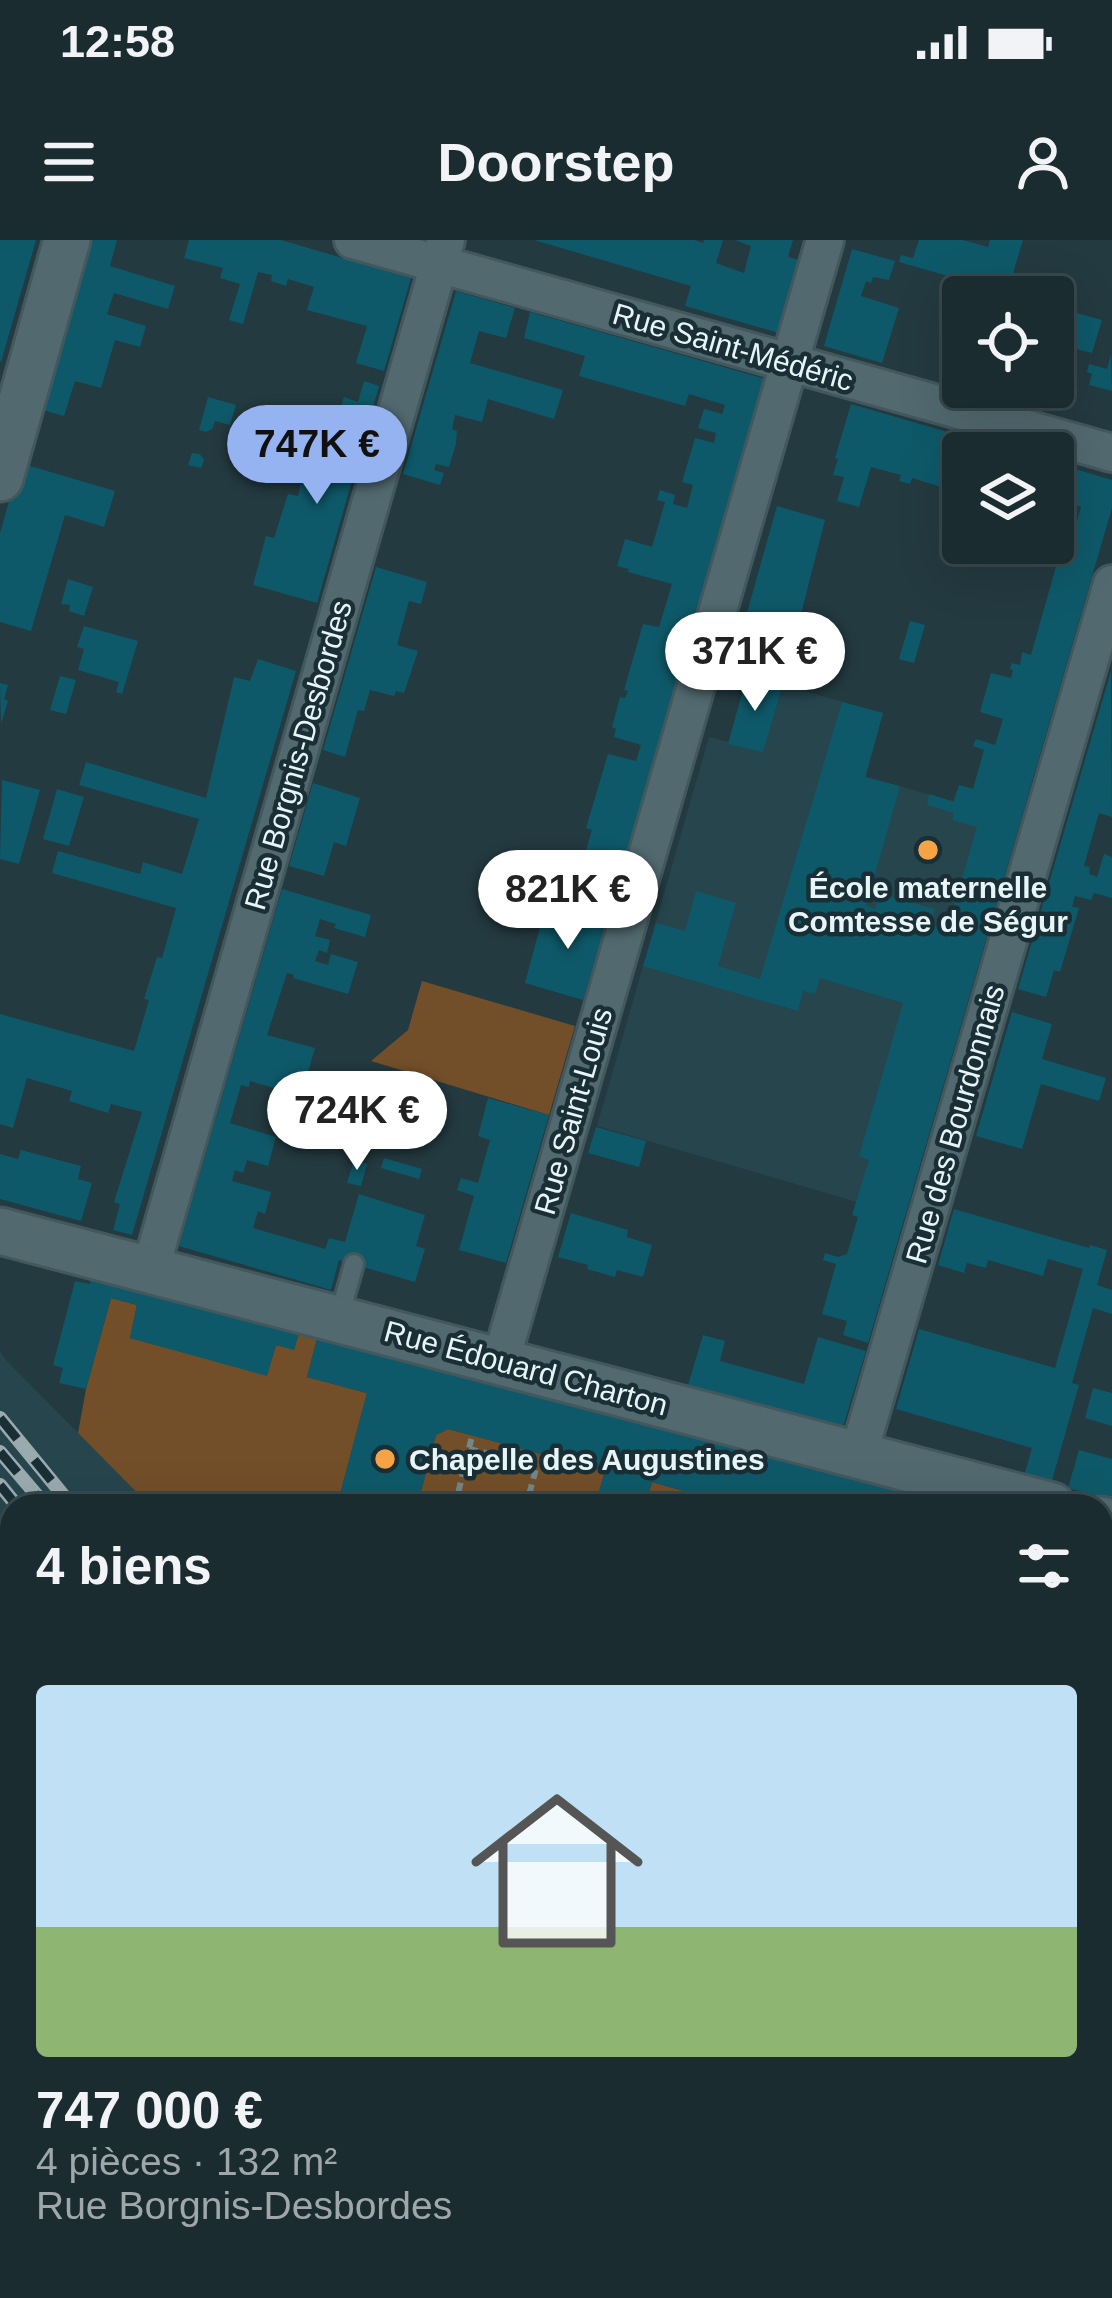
<!DOCTYPE html>
<html lang="fr">
<meta charset="utf-8">
<style>
body{margin:0;font-family:Helvetica,sans-serif;background:#233438;color:#f1f3f6;height:100vh;display:flex;flex-direction:column;font-size:45px;white-space:nowrap}
*{box-sizing:border-box;margin:0}
p{font-size:39px;color:#9fa7ab}
.icon{flex:none;width:66px;height:66px;fill:none;stroke:currentColor;stroke-width:2;stroke-linecap:round;stroke-linejoin:round}
.map{position:relative;flex:1;overflow:hidden}
.sheet{position:absolute;left:0px;top:1254px;width:1113px;height:804px;display:flex;flex-direction:column;background:#1a2c30;border-radius:36px 36px 0 0;box-shadow:0 12px 48px #0002,0 0 0 3px #38484c}
.sheet>*{flex:none}
.fabs{position:absolute;left:942px;top:36px;display:grid;gap:24px}
.fabs a{display:grid;place-items:center;width:132px;height:132px;border-radius:12px;background:#1a2c30;box-shadow:0 12px 48px #0002,0 0 0 3px #38484c;font-size:60px}
.price{position:absolute;translate:-50% -102px;padding:0 27px;border-radius:42px;background:#fff;color:#222;font-size:39px;line-height:78px;filter:drop-shadow(0 3px 6px #0008)}
.price::after{content:'';position:absolute;left:50%;top:72px;width:36px;height:27px;margin-left:-18px;background:inherit;clip-path:polygon(0 0,100% 0,50% 100%)}
.price.current{background:#95b2f1;color:#111}
ul{padding:0;list-style:none}
li{display:grid;align-content:center;gap:24px;height:636px;padding:0 36px}
li span{display:grid;place-items:center;height:372px;border-radius:12px;color:#555}
li>.icon{margin-inline-start:auto}
span .icon{width:216px;height:216px;fill:#fffc;stroke-width:1}
li b{font-size:51px}
h2{display:flex;justify-content:space-between;align-items:center;height:144px;padding:0 36px;font-size:51px}
.status{display:flex;justify-content:space-between;align-items:center;height:84px;padding:0 60px;background:#1a2c30;direction:ltr}
.status svg{height:33px;fill:currentColor}
header{display:flex;justify-content:space-between;align-items:center;height:156px;padding:0 36px;background:#1a2c30;font-size:54px;font-weight:700}
.map>svg:first-child{display:block}
.built{fill:#26454d}
.green{fill:#724f29}
.building{fill:#0e5969}
.lines{fill:none;stroke-linecap:round;stroke-linejoin:round}
.service-casing{stroke:#43585d;stroke-width:24}
.pedestrian-casing{stroke:#43585d;stroke-width:33}
.minor-casing{stroke:#43585d;stroke-width:42}
.tertiary-casing{stroke:#43585d;stroke-width:51}
.path{stroke:#73868b;stroke-width:6;stroke-dasharray:9 6;stroke-linecap:butt}
.service{stroke:#51696f;stroke-width:18}
.pedestrian{stroke:#51696f;stroke-width:27}
.minor{stroke:#51696f;stroke-width:36}
.tertiary{stroke:#51696f;stroke-width:45}
.rail-casing{stroke:#9aabb0;stroke-width:14}
.rail{stroke:#192f35;stroke-width:9;stroke-dasharray:27;stroke-linecap:butt}
.poi-dot{fill:#f5a345;stroke:#192f35;stroke-width:4.5}
.labels{text-anchor:middle;dominant-baseline:central;stroke-width:9;stroke-linejoin:round;paint-order:stroke}
.street-label{font-size:30px;fill:#e7f4f8;stroke:#192f35}
.poi-label{font-size:30px;font-weight:bold;fill:#e7f4f8;stroke:#192f35}
</style>
<div class="status"><b>12:58</b><svg viewBox="0 0 49 12"><path d="M0 12V9h3v3zM5 12V6h3v6zM10 12V3h3v9zM15 12V0h3v12zM26 1h20v11H26zM47 4h2v5h-2z"/></svg></div>
<header><svg class="icon" aria-label="menu" viewBox="0 0 24 24"><path d="M4 6h16M4 12h16M4 18h16"/></svg>Doorstep<svg class="icon" aria-label="person" viewBox="0 0 24 24"><circle cx="12" cy="8" r="4"/><path d="M4 21q1-7 8-7t8 7"/></svg></header>
<div class="map">
<svg width="1112" height="2058" viewBox="0 0 1112 2058">
<rect width="100%" height="100%" fill="#233a40"/>
<path class="built" d="M783 445 883 473 866 537 953 561 959 545 1026 565 905 976 597 886 709 497 763 511Z
M0 1111 6 1120 150 1266H12V1451L0 1439Z
M596 2046H916L928 2058H608Z"/>
<path class="green" d="M422 741 575 786 549 875 371 821 408 790Z
M111 1058 137 1065 130 1098 267 1135 276 1105 294 1109 300 1090 318 1095 307 1137 367 1153 337 1266H150L78 1193 86 1149Z
M448 1189 605 1231 595 1266H417L436 1195Z
M652 1242 702 1256 699 1266H645Z
M1101 1348 1112 1358V1437L1101 1426Z
M0 1439 12 1451V2046H596L608 2058H0Z
M1108 1949 1112 1956V2058H1095L1093 2051 1083 2046H1101V1953Z"/>
<path class="building" d="M0 0H36L1 122 0 121Z
M86 0H117L110 26 175 46 168 69 114 53 107 74 146 86 140 107 115 100 101 148 75 141 64 176 36 168Z
M189 0H281L411 38 384 131 356 123 367 86 307 70 314 47 288 39 286 46 271 41 272 35 258 32 243 84 229 80 240 44 220 38 223 28 184 18Z
M534 0H694L703 3 704 0H723L716 23 744 33 751 6 735 0H793L788 17 800 20 779 93 685 66 691 46Z
M919 0H963L988 7 990 0H1023L1007 53 899 22 901 15 913 18Z
M852 9 895 21 889 40 873 37 871 43 866 41 861 56 899 68 882 123 824 106Z
M456 51 515 68 506 98 479 91 470 123 563 150 554 179 488 159 482 182 455 175 452 189 457 191 456 204 449 227 436 224 434 230 444 233 440 245 403 234Z
M1066 70 1102 80 1092 113 1068 107 1059 136 1053 134V118Z
M530 72 766 139 620 637 600 631 597 643 578 637 592 590 586 588 608 514 636 521 641 505 614 497 616 489 612 487 620 457 625 458 628 451 624 450 643 384 659 387 672 344 628 332 629 329 617 326 625 299 652 307 665 262 657 260 660 250 675 255 673 264 687 268 693 245 682 242 695 198 714 203 716 193 698 188 704 169 722 174 725 165 689 154 685 166 579 136 585 116 524 98Z
M1111 115 1112 151 1089 145 1092 134 1087 132 1089 124 1107 129Z
M364 141 379 146 317 363 253 345 266 296 274 298 288 254 298 256 307 213 310 214 312 208 324 212 336 171 339 172 344 157 358 162Z
M208 157 236 165 230 185 215 181 212 189 206 192 199 190Z
M851 164 1016 212V213H963L961 265 945 260 948 249 912 238 910 244 899 241 901 235 871 227 859 267 837 261 844 237 833 235 838 219 835 218Z
M192 213 200 214 204 220 201 228 188 225Z
M20 223 115 251 104 287 65 275 31 391 0 382V293Z
M1053 223 1063 225 1054 253H1053Z
M1075 229 1112 240V268L868 1103 843 1095 847 1081 822 1074 836 1024 823 1020 825 1013 838 1017 847 1014 858 977 852 975 869 920 859 916 903 763 820 738 815 754 803 751 798 771 643 726 656 683 685 691 696 651 736 663 718 726 760 739 842 462 883 473 865 537 900 546 866 666 875 669 880 654 935 669 930 685 947 690 977 587 952 580 954 573 927 565 929 554 954 562 959 545 973 549 984 510 973 506 976 499 995 505 1003 479 980 472 991 433 1011 438 1013 430 1010 429 1012 423 1020 425 1022 412 1031 415 1057 323 1064 325 1081 267 1060 260 1066 242 1071 244Z
M777 266 825 280 792 409 741 394Z
M376 327 427 342 421 364 409 361 397 405 418 411 404 453 396 451 394 456 370 450 364 471 358 470 345 517 323 510Z
M68 339 93 347 84 376 69 371 70 365 61 364Z
M910 381 925 385 914 423 899 419Z
M84 386 138 401 122 454 116 452 119 442 78 430 84 409 77 407Z
M258 419 296 431 132 995 113 990 120 964 114 962 142 872 111 864 108 873 69 861 72 851 27 838 13 888 0 884V774L134 811 149 760 144 759 157 717 162 718 176 668 52 633 58 611 140 634 143 622 182 634 199 579 79 545 86 522 206 558 234 437 250 441Z
M1111 431 1112 577 1099 573 1084 626 1090 627 1089 634 1097 637 1104 614 1112 617V658L1094 653 1091 660 1075 656 1072 667 1079 668 1060 732 1054 730 1046 757 1018 749Z
M747 435 783 445 763 512 728 504Z
M60 436 76 440 66 474 50 470Z
M0 443 8 445 4 459 8 461 1 484Z
M2 540 40 550 19 624 0 619Z
M313 543 360 558 346 606 334 602 324 636 289 626Z
M57 549 84 557 69 606 43 599Z
M282 649 371 675 365 697 334 688 336 684 320 679 315 696 330 700 327 713 319 710 315 721 328 725 331 714 358 722 348 754 293 738 294 735 287 733 267 795 315 808 301 856 250 841 249 847 241 845 230 883 276 897 268 926 247 920 243 933 235 930 232 941 271 952 265 974 258 971 253 988 325 1009 329 998 345 1002 359 954 425 975 416 1006 425 1009 415 1042 339 1020 331 1050 179 1006Z
M587 661 611 667 583 760 525 743 543 676 565 682 567 675 582 680Z
M1012 772 1052 784 1042 819 1106 838 1099 861 1041 844 1022 909 976 896Z
M488 858 549 875 506 1023 459 1010 474 956 457 950 461 938 478 943 490 900 478 896Z
M596 887 646 901 639 927 588 913Z
M21 910 81 926 78 939 92 943 81 981 0 959V914L18 919Z
M384 918 422 929 419 939 381 928Z
M354 920 367 924 361 946 347 943Z
M954 969 1089 1008 1090 1005 1107 1010 1097 1045 1112 1050V1074L1093 1068 1072 1143 1079 1145 1051 1244 1024 1236 1032 1208 896 1169 919 1089 1055 1128 1083 1029 1048 1019 1043 1036 988 1020 986 1028 967 1023 964 1033 938 1025Z
M571 973 628 990 627 997 652 1005 643 1037 617 1030 615 1037 587 1029 588 1025 558 1017Z
M92 1034 300 1090 294 1110 276 1105 267 1136 130 1098 137 1065 111 1058 86 1149 59 1143 63 1128 53 1125 75 1041 90 1044Z
M318 1095 957 1264V1266H699L702 1256 652 1242 645 1266H595L605 1231 448 1189 436 1195 417 1266H337L367 1153 307 1137Z
M703 1095 725 1101 720 1121 804 1144 818 1097 866 1111 843 1187 688 1145Z
M1093 1148 1112 1153V1186L1085 1178Z
M1079 1210 1112 1219V1260L1068 1248Z
M1101 1318 1112 1328V1358L1101 1348Z
M1101 1474 1112 1485V1563L1101 1575Z
M1101 1757 1112 1769V1887L1101 1875Z
M957 2046H1048L1060 2058H969Z"/>
<g class="lines">
<defs>
<path id="service" d="M339 1077 354 1024
M1101 1442 1112 1452
M1101 1739 1112 1750
M504 2046 514 2058
M934 2046 945 2058"/>
<path id="pedestrian" d="M1101 1692 1112 1702"/>
<path id="minor" d="M353 0 1112 213
M150 1031 446 0
M501 1120 825 0
M858 1216 1112 344"/>
<path id="tertiary" d="M0 238 67 0
M0 991 1052 1266
M1101 1280 1112 1283"/>
</defs>
<use href="#service" class="service-casing"/>
<use href="#pedestrian" class="pedestrian-casing"/>
<use href="#minor" class="minor-casing"/>
<use href="#tertiary" class="tertiary-casing"/>
<path class="path" d="M469 1209 537 1225 526 1266
M455 1266 472 1196
M776 2046 787 2058"/>
<use href="#service" class="service"/>
<use href="#pedestrian" class="pedestrian"/>
<use href="#minor" class="minor"/>
<use href="#tertiary" class="tertiary"/>
<defs>
<path id="rail" d="M0 1178 72 1266
M0 1212 46 1266
M0 1245 17 1266
M0 1316 12 1330
M0 1343 12 1357
M660 2046 671 2058
M684 2046 695 2058
M723 2046 734 2058
M757 2046 768 2058
M799 2046 811 2058
M835 2046 846 2058
M875 2046 887 2058"/>
</defs>
<use href="#rail" class="rail-casing"/>
<use href="#rail" class="rail"/>
</g>
<g class="poi-dot">
<circle cx="928" cy="610" r="12"/>
<circle cx="385" cy="1219" r="12"/>
</g>
<g class="labels">
<g class="street-label">
<text transform="translate(733 107) rotate(16)">Rue Saint-Médéric</text>
<text transform="translate(298 515) rotate(-74)">Rue Borgnis-Desbordes</text>
<text transform="translate(573 871) rotate(-74)">Rue Saint-Louis</text>
<text transform="translate(955 884) rotate(-74)">Rue des Bourdonnais</text>
<text transform="translate(526 1128) rotate(15)">Rue Édouard Charton</text>
</g>
<g class="poi-label">
<text x="928" y="647">École maternelle<tspan x="928" dy="34">Comtesse de Ségur</tspan></text>
<text x="409" y="1219" text-anchor="start">Chapelle des Augustines</text>
</g>
</g>
</svg>
<div class="fabs">
<a><svg class="icon" aria-label="locate" viewBox="0 0 24 24"><circle cx="12" cy="12" r="6"/><path d="M12 2v4M12 18v4M2 12h4M18 12h4"/></svg></a>
<a><svg class="icon" aria-label="layers" viewBox="0 0 24 24"><path d="M12 4l9 5-9 5-9-5zM3 14l9 5 9-5"/></svg></a>
</div>
<b class="price current" style="left:317px;top:267px">747K €</b>
<b class="price" style="left:755px;top:474px">371K €</b>
<b class="price" style="left:568px;top:712px">821K €</b>
<b class="price" style="left:357px;top:933px">724K €</b>
<section class="sheet">
<h2>4 biens<svg class="icon" aria-label="filters" viewBox="0 0 24 24"><path d="M4 7h16M4 17h16"/><circle cx="9" cy="7" r="2"/><circle cx="15" cy="17" r="2"/></svg></h2>
<ul>
<li><span style="background:linear-gradient(#bfe0f5 65%,#8fb573 0)"><svg class="icon" aria-label="home" viewBox="0 0 24 24"><path d="M3 11l9-7 9 7M6 9v11h12V9"/></svg></span><div><b>747 000 €</b><p>4 pièces · 132 m²</p><p>Rue Borgnis-Desbordes</p></div></li>
</ul>
</section>
</div>
